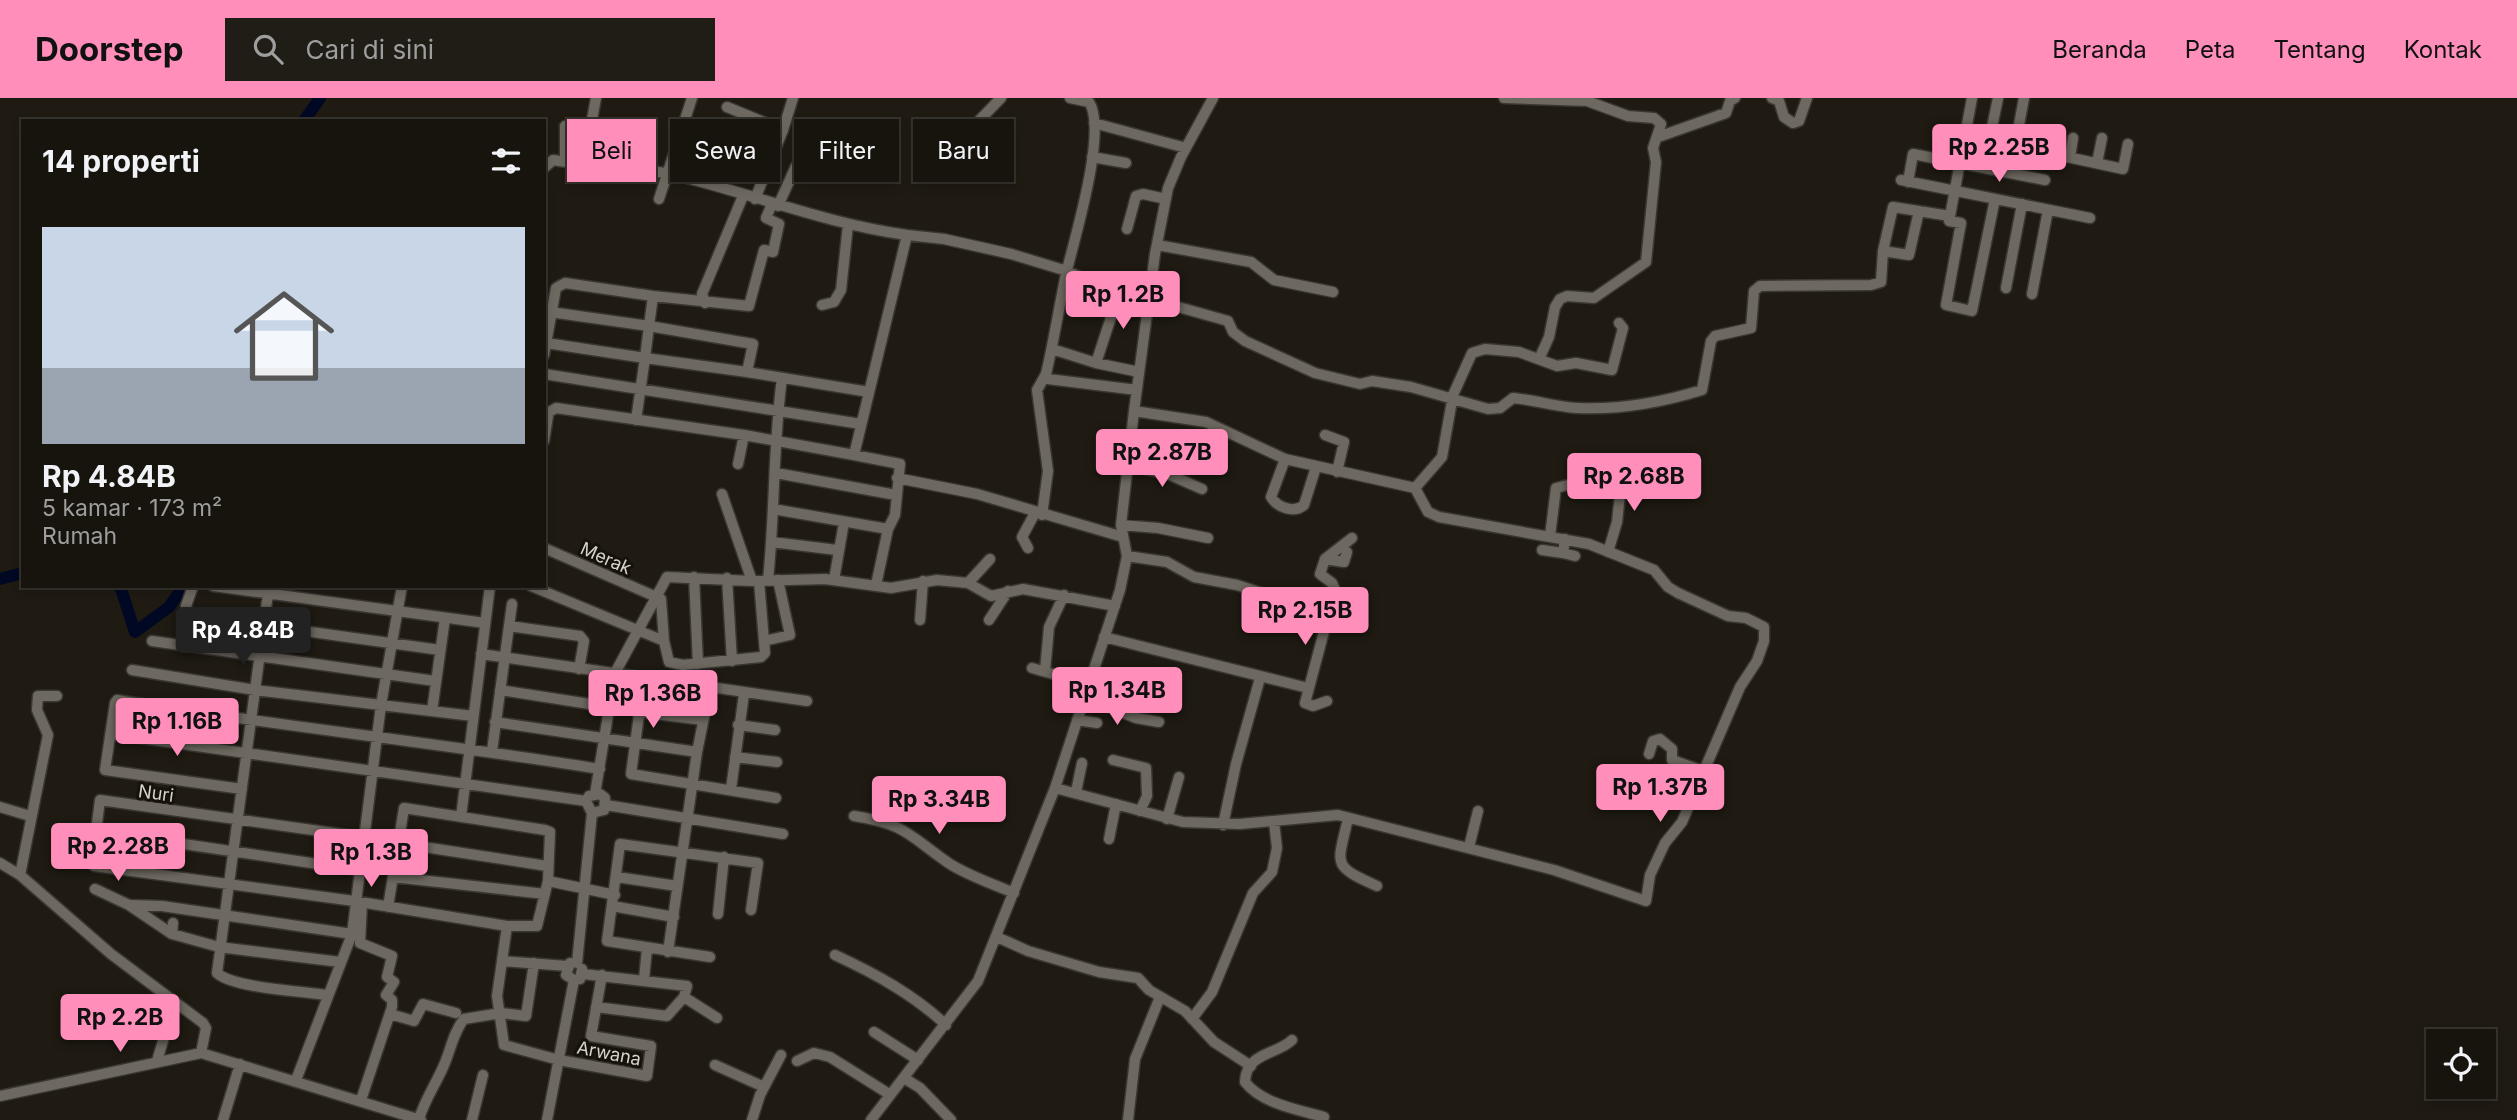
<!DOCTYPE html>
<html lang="id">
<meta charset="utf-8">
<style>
body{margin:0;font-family:Inter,sans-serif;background:#201d17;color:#f1f3f6;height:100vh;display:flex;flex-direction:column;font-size:26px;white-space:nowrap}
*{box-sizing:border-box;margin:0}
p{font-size:23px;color:#9e9e9e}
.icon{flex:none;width:38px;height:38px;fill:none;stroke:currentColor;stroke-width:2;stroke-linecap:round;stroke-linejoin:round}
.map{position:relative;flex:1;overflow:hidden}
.sheet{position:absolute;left:21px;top:21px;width:525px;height:469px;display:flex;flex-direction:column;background:#17140e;border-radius:0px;box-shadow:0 4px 10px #0003,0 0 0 2px #36332e}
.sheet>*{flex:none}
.hud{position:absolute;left:567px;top:21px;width:665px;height:63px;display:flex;gap:14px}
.tools{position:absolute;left:2426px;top:931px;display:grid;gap:14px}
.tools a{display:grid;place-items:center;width:70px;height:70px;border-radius:0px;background:#17140e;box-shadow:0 4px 10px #0003,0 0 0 2px #36332e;font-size:35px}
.price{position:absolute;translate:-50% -60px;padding:0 16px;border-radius:7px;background:#ff8eba;color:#111;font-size:23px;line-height:46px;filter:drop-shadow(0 2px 4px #0008)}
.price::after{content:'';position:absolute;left:50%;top:42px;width:21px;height:16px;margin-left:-10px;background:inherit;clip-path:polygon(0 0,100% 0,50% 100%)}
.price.selected{background:#222;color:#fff}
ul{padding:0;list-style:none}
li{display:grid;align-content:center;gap:14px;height:371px;padding:0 21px}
li span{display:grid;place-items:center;height:217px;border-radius:0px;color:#555}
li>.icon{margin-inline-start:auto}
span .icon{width:126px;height:126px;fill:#fffc;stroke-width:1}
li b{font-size:30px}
h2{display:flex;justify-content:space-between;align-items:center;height:84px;padding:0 21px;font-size:30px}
.tag{padding:0 24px;border-radius:0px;background:#17140e;box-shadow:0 4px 10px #0003,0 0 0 2px #36332e;font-size:24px;line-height:63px}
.tag.selected{background:#ff8eba;color:#111}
header{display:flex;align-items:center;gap:42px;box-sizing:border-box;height:98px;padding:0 35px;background:#ff8eba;color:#111}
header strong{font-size:33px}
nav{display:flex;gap:38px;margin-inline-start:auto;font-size:24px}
.search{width:490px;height:63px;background:#201d17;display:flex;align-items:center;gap:18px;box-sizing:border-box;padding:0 24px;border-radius:0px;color:#9e9e9e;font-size:26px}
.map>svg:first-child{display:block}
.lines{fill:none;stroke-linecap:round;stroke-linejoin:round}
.river{stroke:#000824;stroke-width:12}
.minor-casing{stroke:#3a3733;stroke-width:13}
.minor{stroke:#6e6960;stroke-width:10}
.labels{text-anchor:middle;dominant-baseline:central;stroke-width:6;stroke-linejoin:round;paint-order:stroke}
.street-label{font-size:18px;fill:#d7d4cf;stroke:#16120a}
</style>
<header>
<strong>Doorstep</strong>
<div class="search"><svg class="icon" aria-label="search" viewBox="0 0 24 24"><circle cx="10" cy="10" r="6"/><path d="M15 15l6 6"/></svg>Cari di sini</div>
<nav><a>Beranda</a><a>Peta</a><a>Tentang</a><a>Kontak</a></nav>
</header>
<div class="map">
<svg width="2517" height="1022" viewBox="0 0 2517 1022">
<rect width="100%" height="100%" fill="#1f1b13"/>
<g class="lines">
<path class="river" d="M304 23 320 0
M0 481 23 475
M120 488 135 534 169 509 184 488"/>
<defs>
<path id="minor" d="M1070 0 1089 4C1108 32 1074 142 1066 176 1059 209 1054 242 1046 276L1048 281 1137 292
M1504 0 1587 3 1628 18 1654 20 1661 26 1653 50 1656 64 1646 164 1594 200 1567 198 1560 201 1555 209 1549 239 1540 259
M1772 0 1779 3 1784 19 1793 25 1799 23 1807 0
M727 9 783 32 793 0
M1094 25 1186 50
M565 28V64
M1941 34 2044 54 2047 37
M1658 39 1726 15 1730 3 1735 0
M1989 44 1998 0
M2015 48 2024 0
M2044 54 2123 71 2128 46
M1092 59 1126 65
M2070 59 2073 40
M947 60 966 36 1001 0
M584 65 596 0
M2097 65 2102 40
M544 70 553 62C593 69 635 68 675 77 753 96 827 126 907 137
M1901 82 2090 120
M1908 84 1913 56 2045 82
M659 101 692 0
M755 101 783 32
M778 108 796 68 817 73
M1950 118 1949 123 1961 125 1946 207 1972 213 1995 101
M1127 131 1136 98 1143 96 1166 101
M1157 147 1251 164 1274 182 1333 194
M1883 153 1909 157 1919 113
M2006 190 2022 106
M2032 196 2048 112
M653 198 749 208 764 152 773 154 779 126 766 120 772 106
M705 205 702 196 743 98
M822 207 834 204 841 192 848 127
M550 214 649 228 645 260 747 274
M546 245 645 260 636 322
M1052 251 1096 265 1139 274
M544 257 556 190 565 185 653 198 649 228 753 246 747 274 869 294
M1096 265 1120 192
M544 276 861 326
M544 317 556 310 744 337 854 357 907 137 944 141 1011 156 1067 173 1093 185 1228 223 1233 234 1245 243 1315 275 1360 286 1372 283 1411 289 1488 311 1500 310 1513 300C1535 302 1556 309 1577 310 1618 312 1663 304 1702 292L1711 243 1715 238 1751 230 1754 193 1760 188 1871 187 1881 184 1883 153 1893 109 1950 118 1972 0
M1325 337 1344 344 1337 374
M544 343 548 318
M854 357 900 366 895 417 888 431 876 487
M1285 361 1271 399C1277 409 1294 416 1304 407L1316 369
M738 366 744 337
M1128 367 1170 377 1202 391
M776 375 896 397
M897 380 977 396 1123 439
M1415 390 1442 359 1453 297 1472 255 1485 251 1519 254 1557 268 1576 265 1612 272 1623 230 1619 225
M722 396 752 483
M773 411 888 431
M1042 417 1048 373 1037 292 1046 276
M1121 427 1158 430 1208 440
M1550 438 1556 390 1576 385 1583 368
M1565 441 1563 455 1575 458
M772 444 837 452
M544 450 661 501 664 543
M1028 450 1022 439 1035 415
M1542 452 1563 455
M1608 454 1617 424 1623 369
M1127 458 1167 464 1194 479 1237 487 1330 517
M1325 461 1344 464 1347 454
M694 479 698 566
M727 480 732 563
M768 482C775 415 773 347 782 280
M834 482 844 424
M759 483 764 543
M968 485 990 461
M193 488 186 508 190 517 440 552
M213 488 485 525
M269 488 217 875C233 890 302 893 326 897
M531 488 664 543 669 564 683 567 761 559 765 555 764 543 790 537 778 482
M920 522 923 483
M989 522 1008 493
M509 528 580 538 584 543 579 571
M1104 539 1308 590
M152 543 435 583
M481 556 807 603
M1032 570 1088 586
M132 572 255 592 473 618
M1045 573 1049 529 1064 497
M1092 574 1128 588
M644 580 631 676 776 700
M500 592 609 609
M57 598H38L37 612 48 637 20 777 111 856 203 925 206 930 201 955
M1084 599 1136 620 1159 624
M1327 603 1313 608 1305 605 1335 492 1332 485 1320 476 1325 461 1352 440
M432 613 445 520
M639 614 703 622
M1077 622 1097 625
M495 624 697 654
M738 627 775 632
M111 636 586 703
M492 653 512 506
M1649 656 1653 643 1660 641 1672 651V662L1703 673
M735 659 777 664
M1113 662 1146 670 1147 698 1140 713
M1055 690 1183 724 1240 726 1338 717 1554 772 1646 803 1650 777 1665 745 1682 724 1740 589 1757 563 1764 543V529L1746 520 1728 518 1678 495 1668 489 1654 472 1589 446 1439 419 1428 414 1415 390 1285 361 1206 324 1134 313
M242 691 105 672 115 605 117 602C278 628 439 645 600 671
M731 691 744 596
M1076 694 1082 665
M595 696 615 575 667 479 752 483 825 481 891 490 937 482 968 485 991 498 1023 491 1115 508
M606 707 783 736
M0 709 30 718
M854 718C907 726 909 738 950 766 969 778 993 786 1014 795
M461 719 490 488
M1348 720C1338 767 1330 767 1377 788
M1167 721 1179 679
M1223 727 1236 666 1260 580
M96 733 100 702 362 739
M1109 741 1116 706
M398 745 547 768
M1469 749 1478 713
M0 765 20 777
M358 772 96 733 87 735 85 760 94 768 354 803 507 828 502 863 567 868
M393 779 545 796
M617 779 677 788
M548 783 615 797
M95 791 129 807 172 836 219 849 340 864
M130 807 162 808 352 836
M612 808 674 819
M388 809 404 710 545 732 550 734 548 783 537 828H507
M718 816 724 759
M172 836 173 825
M997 839 1028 853 1099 874 1138 880 1149 892 1185 913 1214 944 1251 968
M668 854 697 654 710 590
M835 857C876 876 914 897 946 927
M710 859 607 843 620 746 758 765 751 812
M502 863 497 898 504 947 559 962 647 978 651 948 591 938 602 877
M570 865 566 877 574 882
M577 865 592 715 586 703 589 698 600 696 605 700 604 712 592 715
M583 876 687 888 684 899 667 918 596 909
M644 881 647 851
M684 899 717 920
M390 916 414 923 423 906 456 915
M1192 921 1212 894 1253 795 1272 774 1277 750 1274 724
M874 934 918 962
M1292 942C1277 957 1246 954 1245 984 1262 1006 1299 1012 1324 1019
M157 963 170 919
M797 963 814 955 830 959 889 996
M715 967 764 989
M904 980 920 990 951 1022
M296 982 352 836 381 607 402 488
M0 998 201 955 421 1022
M361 1002 392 909V902L386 897 394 884 387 879 392 858 360 845 362 805
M419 1021C425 1001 436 986 444 967 451 951 453 935 464 921L501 915 526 918 534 865
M223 1022 240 966
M472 1022 483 977
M547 1022 574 882 580 881 582 871
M752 1022 760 997 781 957
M871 1022 978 883 1055 690 1120 492 1127 458 1121 427 1134 313 1155 156 1168 90 1181 59 1213 0
M1128 1022 1135 961 1160 899"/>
</defs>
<use href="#minor" class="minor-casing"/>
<use href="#minor" class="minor"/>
</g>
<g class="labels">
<g class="street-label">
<text transform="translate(606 460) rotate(24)">Merak</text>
<text transform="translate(156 695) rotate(8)">Nuri</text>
<text transform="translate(609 955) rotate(11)">Arwana</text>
</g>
</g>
</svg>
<div class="tools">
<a><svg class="icon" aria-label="locate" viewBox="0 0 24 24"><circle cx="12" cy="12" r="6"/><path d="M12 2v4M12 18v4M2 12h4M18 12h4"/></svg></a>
</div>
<b class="price" style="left:1999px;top:86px">Rp 2.25B</b>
<b class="price" style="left:1123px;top:233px">Rp 1.2B</b>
<b class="price" style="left:1162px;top:391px">Rp 2.87B</b>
<b class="price" style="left:1634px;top:415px">Rp 2.68B</b>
<b class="price" style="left:1305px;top:549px">Rp 2.15B</b>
<b class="price selected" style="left:243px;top:569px">Rp 4.84B</b>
<b class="price" style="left:1117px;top:629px">Rp 1.34B</b>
<b class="price" style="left:653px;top:632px">Rp 1.36B</b>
<b class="price" style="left:177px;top:660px">Rp 1.16B</b>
<b class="price" style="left:1660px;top:726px">Rp 1.37B</b>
<b class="price" style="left:939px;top:738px">Rp 3.34B</b>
<b class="price" style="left:118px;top:785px">Rp 2.28B</b>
<b class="price" style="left:371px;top:791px">Rp 1.3B</b>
<b class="price" style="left:120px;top:956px">Rp 2.2B</b>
<div class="hud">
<a class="tag selected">Beli</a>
<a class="tag">Sewa</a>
<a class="tag">Filter</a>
<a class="tag">Baru</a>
</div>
<section class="sheet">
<h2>14 properti<svg class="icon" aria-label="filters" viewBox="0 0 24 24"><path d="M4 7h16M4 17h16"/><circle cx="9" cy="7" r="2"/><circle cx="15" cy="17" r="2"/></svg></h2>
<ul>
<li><span style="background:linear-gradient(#c9d6e8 65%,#9aa5b1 0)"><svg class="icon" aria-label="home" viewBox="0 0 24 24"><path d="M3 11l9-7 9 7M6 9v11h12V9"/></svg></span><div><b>Rp 4.84B</b><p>5 kamar · 173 m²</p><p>Rumah</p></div></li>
</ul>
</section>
</div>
